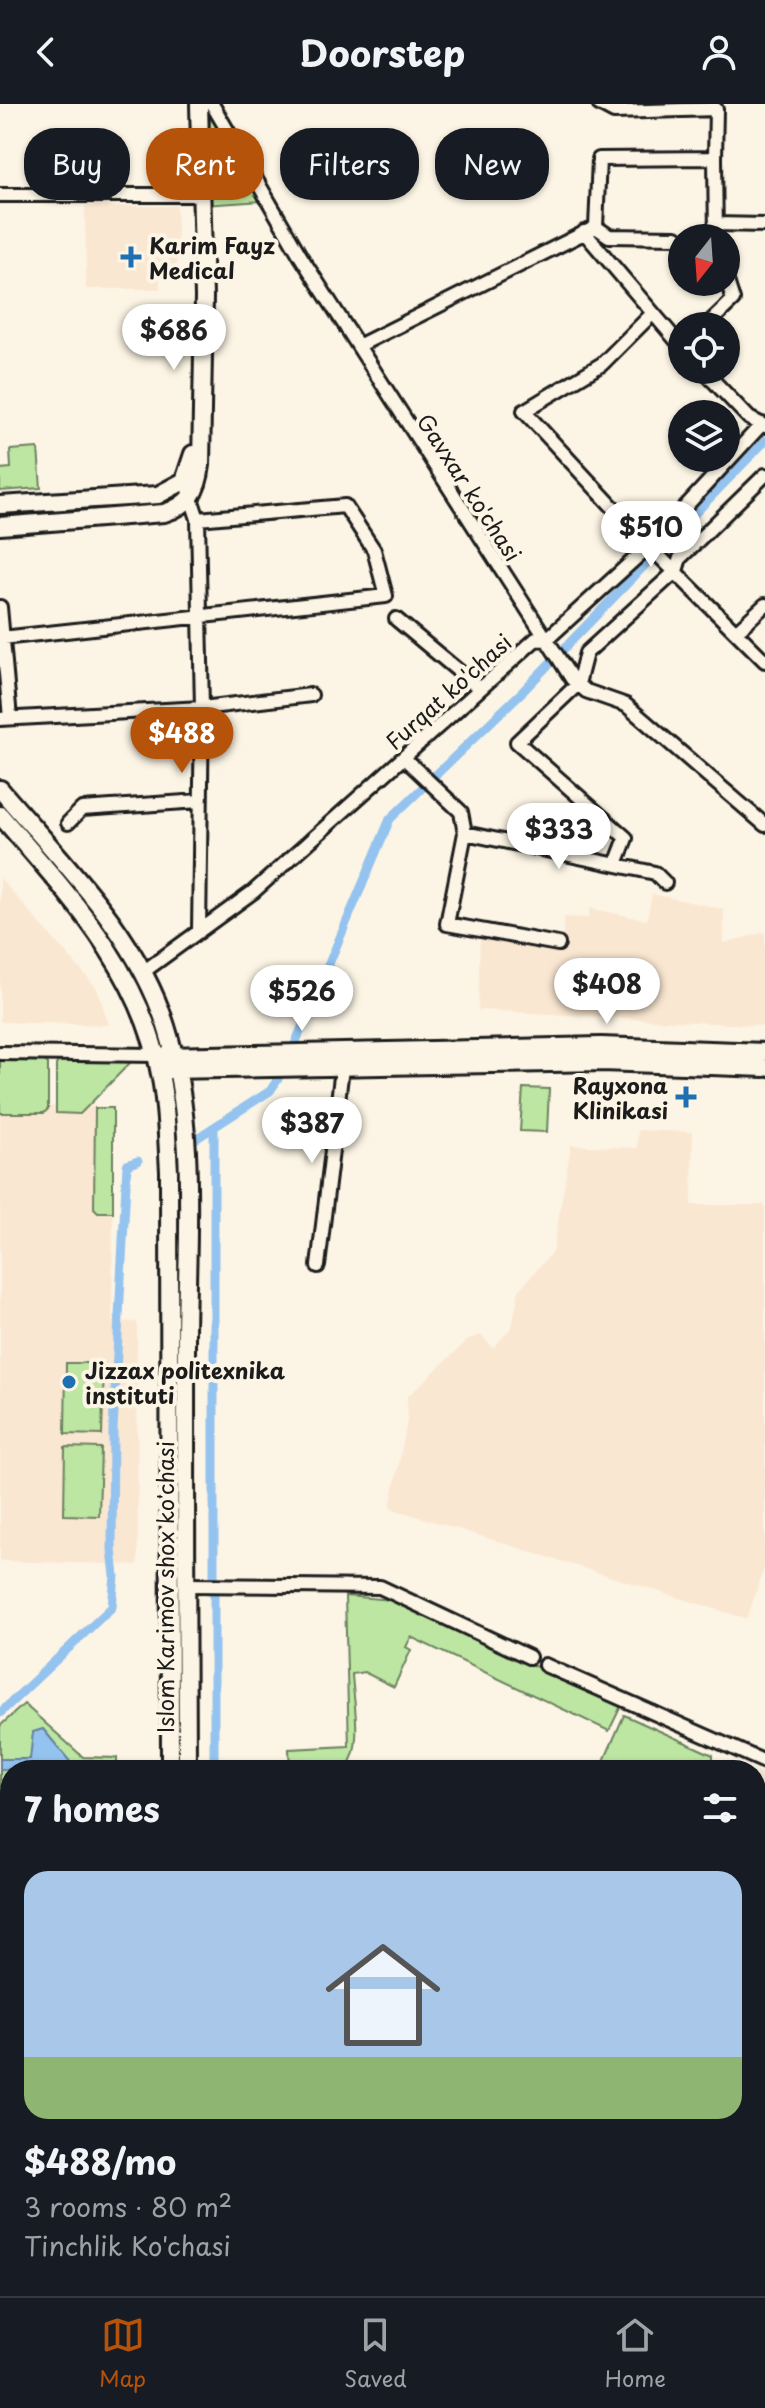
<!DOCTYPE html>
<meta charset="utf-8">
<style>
body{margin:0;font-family:"Playpen Sans",sans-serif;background:#20242c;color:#f1f3f6;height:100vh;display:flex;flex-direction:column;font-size:30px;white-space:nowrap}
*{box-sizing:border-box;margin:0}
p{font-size:26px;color:#9ea1a6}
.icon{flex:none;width:44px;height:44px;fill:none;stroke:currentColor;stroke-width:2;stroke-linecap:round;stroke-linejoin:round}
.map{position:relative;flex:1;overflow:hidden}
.side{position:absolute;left:0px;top:1656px;width:766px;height:536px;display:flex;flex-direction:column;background:#171b24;border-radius:32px 32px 0 0;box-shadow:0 2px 6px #0004}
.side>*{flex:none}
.banner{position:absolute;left:24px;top:24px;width:718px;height:72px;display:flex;gap:16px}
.needle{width:52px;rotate:197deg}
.buttons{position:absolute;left:668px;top:120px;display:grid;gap:16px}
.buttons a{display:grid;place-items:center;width:72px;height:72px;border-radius:50%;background:#171b24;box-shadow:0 2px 6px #0004;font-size:40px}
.price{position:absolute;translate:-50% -68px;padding:0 18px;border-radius:28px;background:#fff;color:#222;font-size:26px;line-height:52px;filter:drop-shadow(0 2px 4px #0008)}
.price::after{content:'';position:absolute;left:50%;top:48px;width:24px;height:18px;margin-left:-12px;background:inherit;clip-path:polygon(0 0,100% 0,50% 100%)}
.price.active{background:#b45309;color:#fff}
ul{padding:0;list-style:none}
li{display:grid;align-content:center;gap:16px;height:424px;padding:0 24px}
li span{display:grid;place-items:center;height:248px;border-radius:24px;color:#555}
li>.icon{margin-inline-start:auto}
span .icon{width:144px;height:144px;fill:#fffc;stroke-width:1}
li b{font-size:34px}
h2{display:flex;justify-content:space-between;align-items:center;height:96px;padding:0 24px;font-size:34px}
.pill{padding:0 28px;border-radius:32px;background:#171b24;box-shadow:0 2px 6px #0004;font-size:28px;line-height:72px}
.pill.active{background:#b45309;color:#fff}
header{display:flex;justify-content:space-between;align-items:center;height:104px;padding:0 24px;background:#171b24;font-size:36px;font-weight:700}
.tab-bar{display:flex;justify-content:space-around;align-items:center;height:112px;border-top:2px solid #363941;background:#171b24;font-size:22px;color:#9ea1a6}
.tab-bar a{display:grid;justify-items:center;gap:4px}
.tab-bar .active{color:#b45309}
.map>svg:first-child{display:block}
.built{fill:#fae7d2}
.green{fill:#bde6a2;stroke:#6c815f;stroke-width:2}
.water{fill:#94c3ef;stroke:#64809b;stroke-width:2}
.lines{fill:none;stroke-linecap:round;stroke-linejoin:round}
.canal{stroke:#94c3ef;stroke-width:9}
.minor-casing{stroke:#1c1c1c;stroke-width:18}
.major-casing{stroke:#1c1c1c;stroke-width:22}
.minor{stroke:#fcf5e5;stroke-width:12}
.major{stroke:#fcf5e5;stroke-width:16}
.poi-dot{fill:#1f6fb2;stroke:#fcf5e5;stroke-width:3}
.labels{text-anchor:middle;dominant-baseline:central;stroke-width:8;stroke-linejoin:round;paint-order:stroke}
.poi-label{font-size:22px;font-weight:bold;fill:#1c1c1c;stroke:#fcf5e5;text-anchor:start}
.street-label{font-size:22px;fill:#1c1c1c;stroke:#fcf5e5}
</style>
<header><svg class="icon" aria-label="back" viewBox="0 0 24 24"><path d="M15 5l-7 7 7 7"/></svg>Doorstep<svg class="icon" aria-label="person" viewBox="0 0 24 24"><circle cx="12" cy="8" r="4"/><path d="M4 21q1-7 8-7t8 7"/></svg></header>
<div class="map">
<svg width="765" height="2192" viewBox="0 0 765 2192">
<rect width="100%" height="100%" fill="#fcf5e5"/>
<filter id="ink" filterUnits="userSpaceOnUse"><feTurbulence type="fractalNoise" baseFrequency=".0125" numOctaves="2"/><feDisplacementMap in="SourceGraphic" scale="16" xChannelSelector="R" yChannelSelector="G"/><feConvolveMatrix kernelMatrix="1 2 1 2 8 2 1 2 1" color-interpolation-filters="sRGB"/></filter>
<g filter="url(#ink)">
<path class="built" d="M85 102H177V170H160V185H86Z
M0 774 97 884 109 921 0 918Z
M652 790 724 805V839L765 828V922L478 906 480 831 562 843 564 813 588 814 590 804 647 816Z
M0 1002 114 1003 112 1217 137 1218 138 1461 0 1457Z
M638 1026 693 1028 692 1101H765V1462L747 1515 390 1404 407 1317V1293L469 1235 481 1231 493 1244 512 1223 519 1186 553 1147 571 1041 637 1044Z
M756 1666 765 1669V2023H756Z"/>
<path class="green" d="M211 13H217L262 97 204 101 203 30H208Z
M38 344 41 384 0 387V365L11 364 10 346Z
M0 955 44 956 48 960V1005L44 1009H0Z
M59 956 131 958 80 1010 56 1009V961Z
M523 984 549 985 547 1028 520 1027Z
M95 1004H113V1108H98L94 1104Z
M66 1259H104L102 1331 65 1330Z
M65 1343 101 1344 99 1412 64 1411Z
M345 1492 393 1496 621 1602 609 1627 411 1533 406 1543 411 1546 394 1583 364 1568 352 1570C353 1596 365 1647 344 1666H290L289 1645 349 1642Z
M24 1600 83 1653 117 1654V1666H10V1923L0 1914V1622Z
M624 1611 713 1651V1666H600Z
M758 1702H765V1827H756Z"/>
<path class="water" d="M43 1625 77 1666 0 1665V1655H30L33 1628Z"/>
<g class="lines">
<path class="canal" d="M295 940 390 715 523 587 765 337
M194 1036 270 987 278 975
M0 1609 112 1503 115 1472 112 1445 113 1326 127 1061 138 1057
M214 1666V1026
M30 2192 43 2182"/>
<defs>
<path id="minor" d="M212 0 301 153 572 575 586 587 626 601 765 721
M599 0 614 8 716 5 715 54
M0 91H200
M715 120 765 121
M596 123 609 132 676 133
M584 128 682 243
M652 210 602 260 524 307 649 442 765 557
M706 222 733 196 726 174
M358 242 596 123 599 55 715 54 716 134
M703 266 749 314 765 322
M188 385 198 415 202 604 199 828
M0 503 10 614
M396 515 480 585
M738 526 765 501
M2 534 386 492 374 446 345 402 198 415
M0 615 202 604 311 591
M404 654 461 708 465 729 447 820 558 840
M68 719 82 705 200 697
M465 729 655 769 665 779
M616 760 626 734 517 638 578 580 586 549 676 467 680 454 765 371
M143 868 253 788 536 535 546 536 649 442 762 320
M0 949 156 951
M318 1162 342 964
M186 1481 380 1483 529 1553
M545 1561 765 1658
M756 2107H765
M0 2114H10
M227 2182V2192
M705 2182 706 2192"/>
<path id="major" d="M0 401 158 391 184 377 193 350
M0 422 164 409C190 401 198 387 201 361L204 193 199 0
M0 685C62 758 136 828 166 922 197 1019 187 1128 186 1229 186 1375 186 1520 187 1666
M0 711C68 790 143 868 161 975 167 1006 167 1037 169 1067L170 1666
M165 952 601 942 765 948
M167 966 602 958 765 964
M172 2182V2192
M188 2192V2182"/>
</defs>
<use href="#minor" class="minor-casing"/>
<use href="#major" class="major-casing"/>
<use href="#minor" class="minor"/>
<use href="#major" class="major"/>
</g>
</g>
<g class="poi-dot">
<path d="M127 141h8v8h8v8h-8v8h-8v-8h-8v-8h8z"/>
<path d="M682 981h8v8h8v8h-8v8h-8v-8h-8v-8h8z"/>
<circle cx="69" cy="1278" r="8"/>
</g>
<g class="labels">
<g class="poi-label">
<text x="149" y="140">Karim Fayz<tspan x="149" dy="25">Medical</tspan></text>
<text x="668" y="980" text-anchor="end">Rayxona<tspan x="668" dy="25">Klinikasi</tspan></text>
<text x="85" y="1265">Jizzax politexnika<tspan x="85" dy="25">instituti</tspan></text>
</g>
<g class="street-label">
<text transform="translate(470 383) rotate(57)">Gavxar ko'chasi</text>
<text transform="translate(448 587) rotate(-42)">Furqat ko'chasi</text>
<text transform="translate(164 1483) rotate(-90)">Islom Karimov shox ko'chasi</text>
</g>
</g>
</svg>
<div class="buttons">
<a><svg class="needle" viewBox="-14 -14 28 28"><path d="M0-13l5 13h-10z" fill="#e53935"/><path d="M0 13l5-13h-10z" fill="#9ea1a6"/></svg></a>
<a><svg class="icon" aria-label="locate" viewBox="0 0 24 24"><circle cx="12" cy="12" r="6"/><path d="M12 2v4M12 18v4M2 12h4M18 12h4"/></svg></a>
<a><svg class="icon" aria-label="layers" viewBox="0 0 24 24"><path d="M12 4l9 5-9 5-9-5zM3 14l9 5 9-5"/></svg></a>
</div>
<b class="price" style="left:174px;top:268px">$686</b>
<b class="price" style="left:651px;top:465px">$510</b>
<b class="price active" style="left:182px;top:671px">$488</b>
<b class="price" style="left:559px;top:767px">$333</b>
<b class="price" style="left:607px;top:922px">$408</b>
<b class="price" style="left:302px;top:929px">$526</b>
<b class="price" style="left:312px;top:1061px">$387</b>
<div class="banner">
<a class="pill">Buy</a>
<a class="pill active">Rent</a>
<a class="pill">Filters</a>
<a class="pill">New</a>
</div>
<section class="side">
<h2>7 homes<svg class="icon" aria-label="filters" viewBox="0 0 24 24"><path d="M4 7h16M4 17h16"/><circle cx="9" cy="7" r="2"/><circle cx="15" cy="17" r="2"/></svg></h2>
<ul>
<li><span style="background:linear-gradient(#a9c7e8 75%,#8fb573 0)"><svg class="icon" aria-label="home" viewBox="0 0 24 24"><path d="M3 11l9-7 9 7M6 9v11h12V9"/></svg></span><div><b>$488/mo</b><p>3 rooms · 80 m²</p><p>Tinchlik Ko'chasi</p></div></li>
</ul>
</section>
</div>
<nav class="tab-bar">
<a class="active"><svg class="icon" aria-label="map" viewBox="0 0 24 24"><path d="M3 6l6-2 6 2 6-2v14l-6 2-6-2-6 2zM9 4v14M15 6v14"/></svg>Map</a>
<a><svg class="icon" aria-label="saved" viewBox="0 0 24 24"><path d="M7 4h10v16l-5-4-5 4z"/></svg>Saved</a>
<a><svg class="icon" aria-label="home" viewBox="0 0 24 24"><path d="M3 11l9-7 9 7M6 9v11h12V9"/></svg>Home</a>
</nav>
